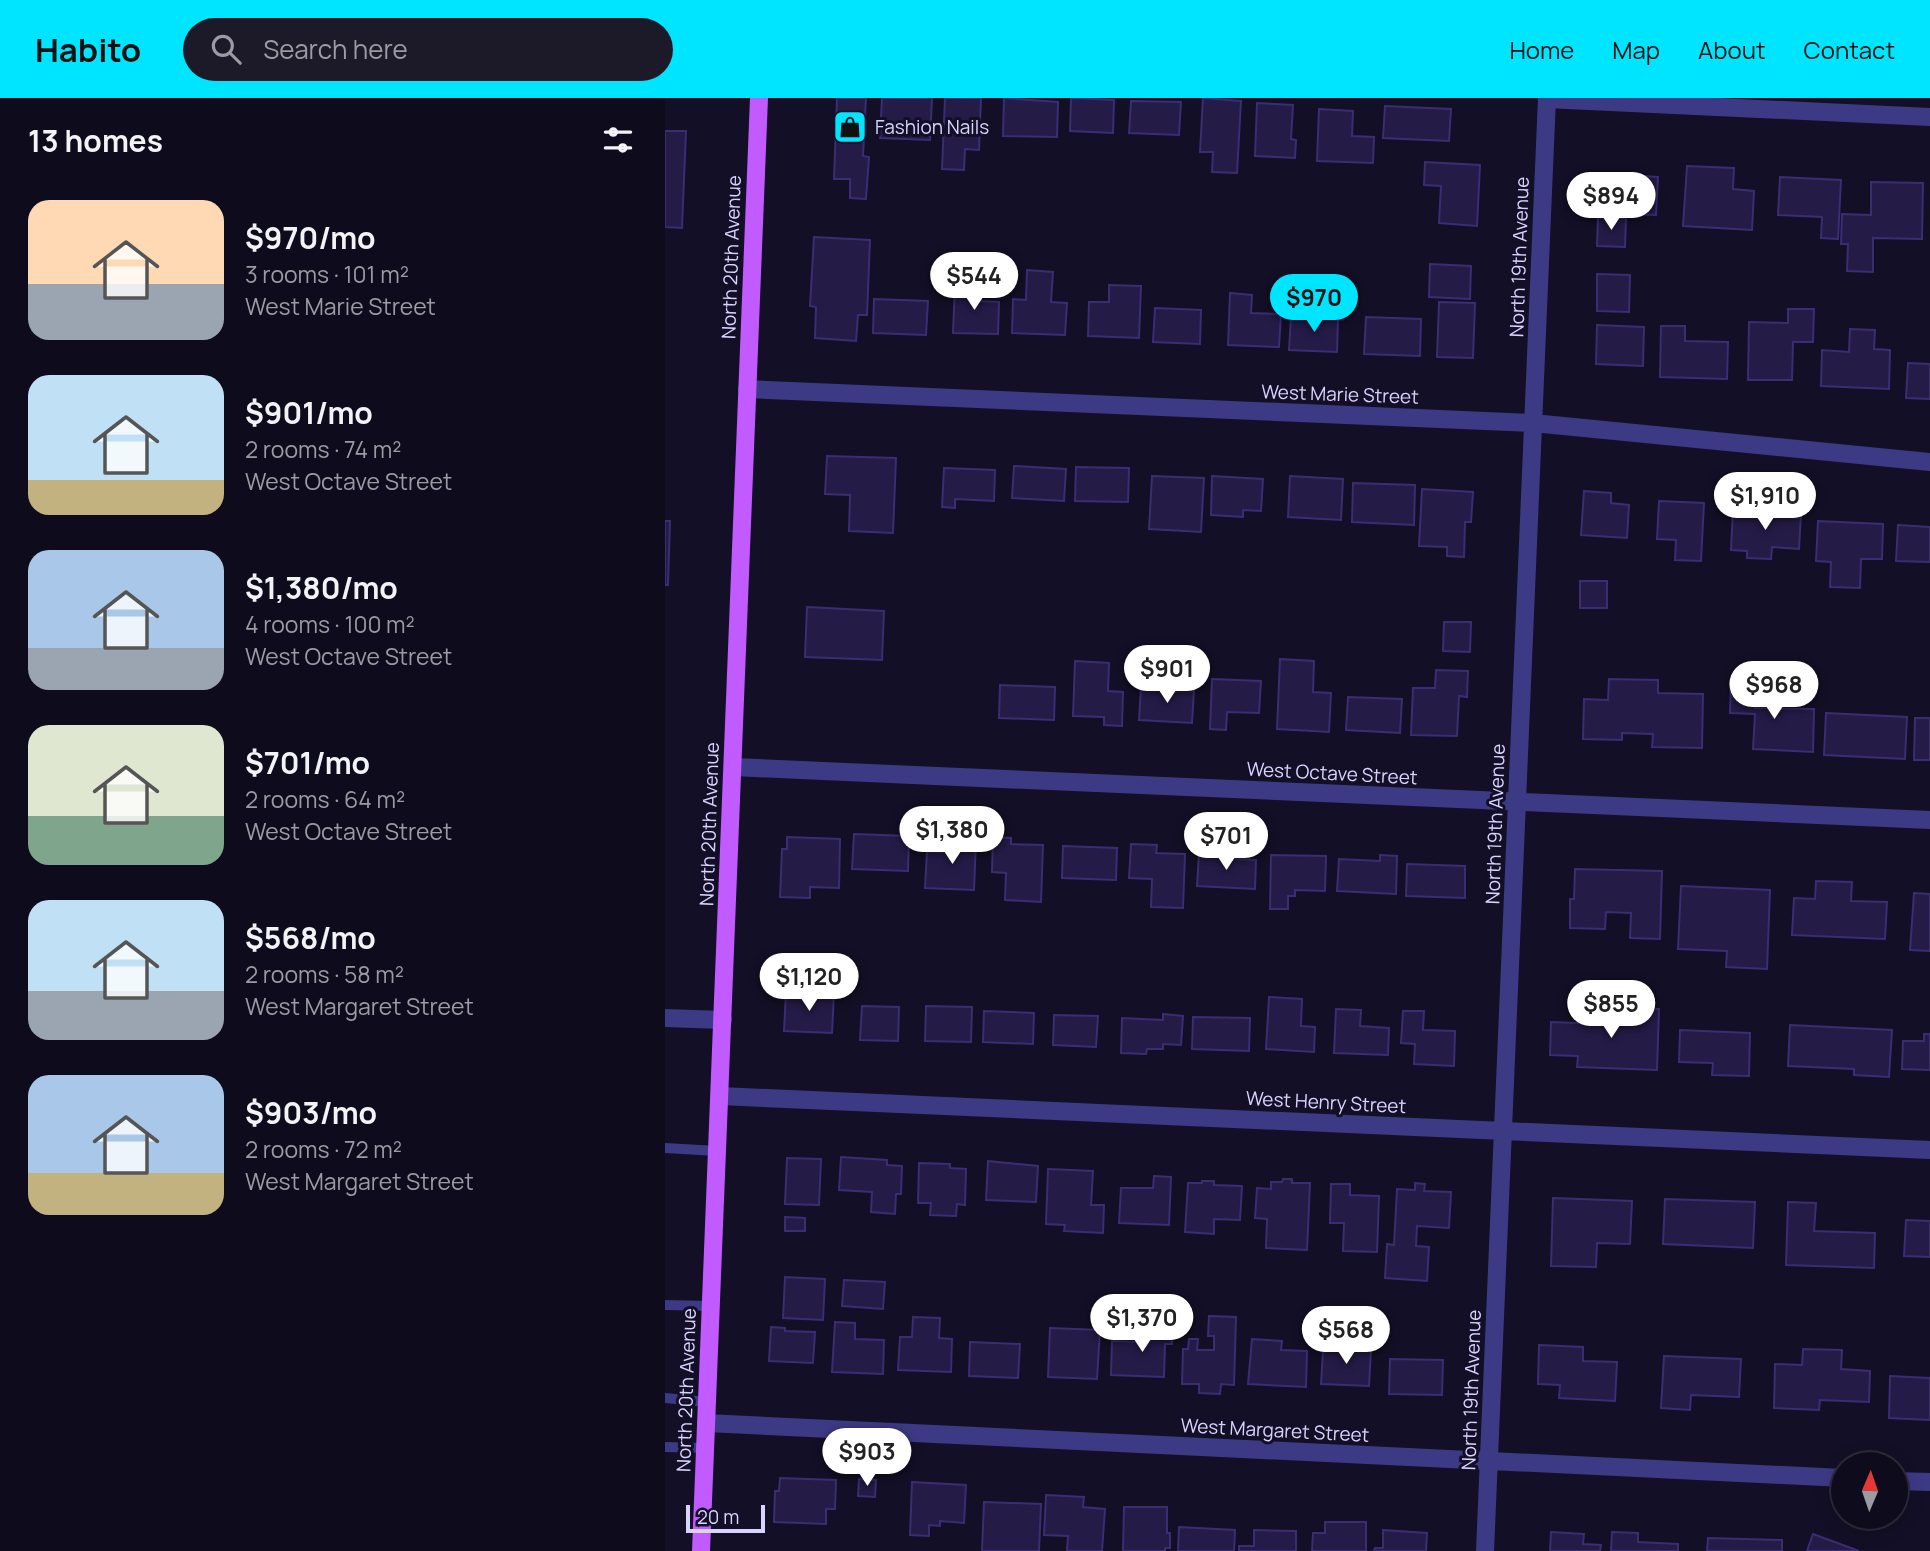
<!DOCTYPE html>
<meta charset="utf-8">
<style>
body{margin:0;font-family:Manrope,sans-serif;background:#1c1929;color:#f1f3f6;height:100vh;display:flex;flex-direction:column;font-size:26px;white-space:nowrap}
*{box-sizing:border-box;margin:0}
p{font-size:23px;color:#9b9ba3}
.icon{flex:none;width:38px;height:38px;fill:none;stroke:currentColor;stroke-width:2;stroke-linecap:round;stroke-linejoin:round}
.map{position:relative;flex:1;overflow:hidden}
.sheet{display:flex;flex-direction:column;background:#0e0b1c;width:665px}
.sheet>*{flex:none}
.needle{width:46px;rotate:2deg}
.fabs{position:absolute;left:1166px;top:1354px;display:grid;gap:14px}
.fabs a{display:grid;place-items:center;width:77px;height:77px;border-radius:50%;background:#0e0b1c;box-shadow:0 4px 18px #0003,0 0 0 2px #2e2b3b;font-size:35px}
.scale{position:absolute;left:21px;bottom:18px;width:79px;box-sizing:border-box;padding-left:7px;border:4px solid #d9d4ff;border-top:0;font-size:19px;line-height:24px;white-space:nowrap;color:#d9d4ff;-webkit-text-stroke:5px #130f26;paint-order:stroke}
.price{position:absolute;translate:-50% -60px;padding:0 16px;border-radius:24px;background:#fff;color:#222;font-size:23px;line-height:46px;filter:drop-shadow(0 2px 4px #0008)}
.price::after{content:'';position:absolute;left:50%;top:42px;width:21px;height:16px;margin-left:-10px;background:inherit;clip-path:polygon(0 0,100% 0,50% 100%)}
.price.active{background:#00e5ff;color:#111}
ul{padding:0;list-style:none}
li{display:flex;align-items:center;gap:21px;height:175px;padding:0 28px}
li span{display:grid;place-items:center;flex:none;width:196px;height:140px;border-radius:21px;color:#555}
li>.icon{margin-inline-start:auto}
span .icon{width:84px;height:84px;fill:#fffc;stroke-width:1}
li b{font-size:30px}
h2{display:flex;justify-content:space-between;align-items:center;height:84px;padding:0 28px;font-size:30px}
header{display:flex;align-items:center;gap:42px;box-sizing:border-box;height:98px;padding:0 35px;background:#00e5ff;color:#111}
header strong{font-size:33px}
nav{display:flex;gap:38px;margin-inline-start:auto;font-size:24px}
.search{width:490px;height:63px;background:#1c1929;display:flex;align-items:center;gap:18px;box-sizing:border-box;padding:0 24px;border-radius:38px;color:#9b9ba3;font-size:26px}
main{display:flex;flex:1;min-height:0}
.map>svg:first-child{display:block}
.building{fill:#241b47;stroke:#3b2d73;stroke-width:2}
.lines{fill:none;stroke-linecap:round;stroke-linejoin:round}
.service{stroke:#3d3a85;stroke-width:10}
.minor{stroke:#3d3a85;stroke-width:18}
.primary{stroke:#c25bff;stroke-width:18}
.labels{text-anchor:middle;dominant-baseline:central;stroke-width:6;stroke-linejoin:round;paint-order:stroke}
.poi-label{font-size:19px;fill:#d9d4ff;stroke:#130f26;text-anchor:start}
.street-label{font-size:19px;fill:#d9d4ff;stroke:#130f26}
</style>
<header>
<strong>Habito</strong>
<div class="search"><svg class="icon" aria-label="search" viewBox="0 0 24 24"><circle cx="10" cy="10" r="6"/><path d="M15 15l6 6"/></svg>Search here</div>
<nav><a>Home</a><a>Map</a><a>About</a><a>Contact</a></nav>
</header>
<main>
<section class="sheet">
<h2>13 homes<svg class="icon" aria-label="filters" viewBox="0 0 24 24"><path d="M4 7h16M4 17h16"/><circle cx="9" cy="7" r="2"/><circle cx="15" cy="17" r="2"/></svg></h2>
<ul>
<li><span style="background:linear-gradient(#ffd9b3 60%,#9aa5b1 0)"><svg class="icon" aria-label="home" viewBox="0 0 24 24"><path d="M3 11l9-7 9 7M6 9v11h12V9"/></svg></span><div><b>$970/mo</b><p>3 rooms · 101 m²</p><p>West Marie Street</p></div></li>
<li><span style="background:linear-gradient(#bfe0f5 75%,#c2b280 0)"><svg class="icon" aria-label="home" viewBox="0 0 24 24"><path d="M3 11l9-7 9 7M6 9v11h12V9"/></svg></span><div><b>$901/mo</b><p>2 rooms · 74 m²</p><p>West Octave Street</p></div></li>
<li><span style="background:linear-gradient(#a9c7e8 70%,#9aa5b1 0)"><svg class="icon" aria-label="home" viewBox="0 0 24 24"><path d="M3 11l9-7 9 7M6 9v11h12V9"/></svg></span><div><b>$1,380/mo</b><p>4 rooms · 100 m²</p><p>West Octave Street</p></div></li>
<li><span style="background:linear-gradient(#dfe7d0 65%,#7fa58c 0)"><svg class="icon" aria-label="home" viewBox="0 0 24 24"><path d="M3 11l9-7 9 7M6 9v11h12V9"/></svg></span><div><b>$701/mo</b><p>2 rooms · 64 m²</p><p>West Octave Street</p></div></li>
<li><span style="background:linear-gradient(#bfe0f5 65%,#9aa5b1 0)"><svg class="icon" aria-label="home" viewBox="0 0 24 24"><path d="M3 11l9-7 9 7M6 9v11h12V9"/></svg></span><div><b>$568/mo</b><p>2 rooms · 58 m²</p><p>West Margaret Street</p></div></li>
<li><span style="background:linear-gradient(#a9c7e8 70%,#c2b280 0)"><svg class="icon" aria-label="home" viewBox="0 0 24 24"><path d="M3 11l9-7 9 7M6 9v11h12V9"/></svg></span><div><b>$903/mo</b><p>2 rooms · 72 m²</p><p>West Margaret Street</p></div></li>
</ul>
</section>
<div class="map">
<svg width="1265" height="1453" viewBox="0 0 1265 1453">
<rect width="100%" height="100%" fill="#130f26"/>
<path class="building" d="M172 0H201L198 58 204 59 201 101 185 100V81H169Z
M217 0H267L265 42 215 40Z
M280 0H316L314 52 300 51 299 72 277 71Z
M339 0 393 4 392 39 338 38Z
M406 0 449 2 448 35 405 33Z
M538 0 576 3 572 75 547 74 548 54H535Z
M466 3 516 4 514 37 464 35Z
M592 5 628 7 626 41 631 42 630 60 590 58Z
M720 8 786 11 784 43 718 40Z
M654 11 688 13 687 38 709 39 708 65 652 63Z
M0 33H21L17 130 0 129Z
M760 64 815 67 812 128 774 125 776 88 759 87Z
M1022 68 1069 70 1068 91 1089 93 1087 132 1018 128Z
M945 76 993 79 991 117 943 115Z
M1115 79 1176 82 1173 141 1156 140 1157 119 1113 117Z
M1206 84 1258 85 1257 141 1208 140V174L1182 173 1183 146H1176L1177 116 1206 117Z
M933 119 961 120 960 149 932 148Z
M149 139 205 142 202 217H193L191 243 150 240 151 209 145 208Z
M765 166 806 168 805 201 764 199Z
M362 172 388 174 386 204 402 205 400 237 347 235 348 201 361 202Z
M932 176 965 177 964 214 932 213Z
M290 186 317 187 316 203 334 204 333 236 288 235Z
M444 187 476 188 474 240 423 238 424 204H444Z
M565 195 587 197 586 215 616 216 614 249 563 247Z
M209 201 263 203 261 237 208 235Z
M774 204 810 205 808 260 772 259Z
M490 210 536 212 535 246 488 244Z
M1123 211H1149L1148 244H1128L1127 282H1083L1084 224 1123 225Z
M626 218 673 221 672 254 624 252Z
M701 219 756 221 755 258 699 256Z
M932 227 979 229 978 268 931 266Z
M996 228H1020V243L1063 244 1062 281 995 279Z
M1185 231 1210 232 1209 251 1225 252 1224 291 1156 288 1157 252 1184 254Z
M1243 265 1265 266V301L1241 300Z
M162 358 231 360 228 435 184 433 185 397 160 396Z
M349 368 401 371 399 403 347 400Z
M411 369 464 370 463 404 410 403Z
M279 370 330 372 329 403 290 401V410L277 409Z
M487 378 539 380 536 434 484 431Z
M547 378 598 381 596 413 578 412V419L546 417Z
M625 378 678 381 676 422 623 419Z
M688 385 750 387 749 427 687 424Z
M757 391 808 394 806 424H800L799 459 782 458V449L754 448Z
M919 393 946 395V405L964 407 962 440 916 437Z
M994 403 1039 405 1036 463 1010 462 1011 442 992 441Z
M1068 412 1136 415 1134 451 1107 449 1106 461 1082 460V453L1066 452Z
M0 423H5L3 487H0Z
M1153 423 1218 426 1217 461H1196L1195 490 1165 489 1166 464 1151 463Z
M1233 427 1265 429V464L1231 463Z
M915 483H942V510H915Z
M142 509 219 513 217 562 140 559Z
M779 524H806L805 554 778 553Z
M615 561 649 563 648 594 666 595 664 634 612 631Z
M410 563 444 565 443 593 458 594 457 628 439 627V619L408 618Z
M771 572 803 573 802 599 794 598 792 638 746 637 748 590H770Z
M547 581 596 583 594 615 562 614 561 632 545 631Z
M944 581 993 582V595L1038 596 1037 650 987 649 988 636 957 635V642L918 641 919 601 943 602Z
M1066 581 1091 582 1090 610 1149 611 1148 654 1088 651 1090 616 1065 615Z
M335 587 390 589 389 622 334 620Z
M476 589 529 592 527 625 474 622Z
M683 599 737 601 735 635 681 632Z
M1161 615 1242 619 1240 661 1159 657Z
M1250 620H1265V662H1249Z
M189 736 244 738 243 773 187 771Z
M122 739 175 741 174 790 145 789V800L115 799 117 751H122Z
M328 739 346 740V746L378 747 376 804 340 802 341 775 327 774Z
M283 740 311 742 309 792 260 790 262 753 282 754Z
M466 746 492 747 491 755 520 756 518 810 486 809 487 781 464 780Z
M398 748 452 750 451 782 397 780Z
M534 755 572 757 571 761 591 762 590 791 532 788Z
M606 757 661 758 660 793 630 792V798H623V811H605Z
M715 757 732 758 731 796 672 793 674 761 715 763Z
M742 766 800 768V800L741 798Z
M910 771 997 773 995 841 965 840 966 815 941 814 940 831 905 830V801H909Z
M1151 783 1187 784 1186 803 1222 804 1220 841 1127 837 1129 800 1150 801Z
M1016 788 1105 792 1102 871 1061 869 1062 853 1013 851Z
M1249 795 1265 796V853L1245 852Z
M121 894 169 896 167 935 119 933Z
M604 899 637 901 636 928 650 929 649 954 601 951Z
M197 908 234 909 233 943 195 942Z
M261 908 307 909 306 944 260 943Z
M941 909 994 911 992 972 912 969 913 958 885 957 886 924 940 926Z
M671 911 696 912 695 928 724 930 723 957 669 955Z
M319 913 369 915 368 946 318 944Z
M738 913H759L758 932 790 933 789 968 749 966 750 946 736 945Z
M498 916 518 918 516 947 498 946V951H482L481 956 456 955 457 920 498 922Z
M389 917 433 918 431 949 388 947Z
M528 919 585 920 584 953 527 951Z
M1125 927 1227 932 1224 979 1189 977V971L1123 968Z
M1015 932 1085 935 1084 978 1047 977 1048 965 1014 964Z
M1259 936H1265V972L1237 971 1238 943H1259Z
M176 1059 222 1062V1067L237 1068 236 1096H231L230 1116 206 1114 207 1094 174 1092Z
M122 1060 156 1061 154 1107 120 1106Z
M323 1063 373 1068 371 1104 321 1102Z
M254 1065 285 1066V1070L301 1071 300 1107 292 1106 291 1118 265 1117 266 1105H253Z
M383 1071 428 1073 426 1107H439L438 1135 399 1133 400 1127 381 1126Z
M489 1078 506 1079 504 1127 454 1125 456 1090H488Z
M618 1081H627V1085H645L642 1152 601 1150 602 1121 590 1120 592 1090 606 1091V1084H617Z
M537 1083H549V1087L577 1088 575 1122 549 1121V1136L520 1134 523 1085H537Z
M750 1085 760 1086 759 1093 786 1094 784 1130 752 1128 751 1148 764 1149 762 1183 720 1180 722 1146 729 1147 732 1091 750 1092Z
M666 1086H685V1097L714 1098 712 1154 678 1153 679 1125H665Z
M888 1100 967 1103 965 1146 932 1145 931 1169 886 1168Z
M1000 1101 1090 1104 1088 1150 998 1146Z
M1123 1104 1151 1105 1149 1133 1210 1135 1209 1170 1121 1167Z
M120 1119 140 1120V1133H120Z
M1241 1122 1265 1123V1159L1239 1158Z
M120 1179 160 1181 158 1222 118 1220Z
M179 1182 220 1184 218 1211 177 1208Z
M544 1218 571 1219 569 1287 556 1286 555 1296 534 1295V1286H517L518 1251H523L524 1241H533L532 1252H549V1238H543Z
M248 1219 275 1220 274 1240 287 1241 286 1274 233 1272 235 1239H247Z
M170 1224 190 1225V1241L219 1242 218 1276 167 1274Z
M477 1227 508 1229 507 1246H500L499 1279 446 1277 447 1243 477 1244Z
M106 1229 120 1230V1233L150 1234 148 1265 104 1263Z
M385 1230 435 1232 432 1281 383 1279Z
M587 1241 617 1243 616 1252 642 1253 641 1289 583 1286Z
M305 1244 355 1246 353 1280 304 1278Z
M671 1244 688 1245V1251L706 1252 704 1288 656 1286 658 1253H670Z
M874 1247 918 1249V1263L952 1264 950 1303 894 1300 895 1287 873 1286Z
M1138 1251 1177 1252 1176 1271 1205 1273 1204 1304 1155 1302 1154 1312 1109 1310 1110 1266 1137 1267Z
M999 1258 1076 1261 1074 1299 1026 1297 1025 1312 996 1310Z
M725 1261 778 1262 777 1297 724 1296Z
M1225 1278 1265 1280V1322L1224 1320Z
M115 1380 171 1382 170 1411H161V1426L109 1424 110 1393H114Z
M194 1381 211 1382 210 1399 193 1398Z
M247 1384 301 1387 299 1425 275 1423V1428L264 1427V1438L245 1437Z
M381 1397 419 1399 418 1409 440 1411 437 1453H402L403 1438 379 1437Z
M319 1404 376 1406 374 1453H317Z
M459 1409H502V1435H505V1450H500V1453H458Z
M660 1424H701V1453H647L648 1435H660Z
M514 1429 570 1432 569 1453H513Z
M589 1432 631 1433V1453H574V1448H589Z
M718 1432 762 1435 761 1453H709L710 1450H718Z
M886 1434 919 1436 918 1446 936 1447 935 1453H885Z
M947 1434 973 1435V1444L1013 1446V1453H946Z
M1148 1436 1194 1453H1142Z
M1043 1440 1117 1442V1453H1042Z"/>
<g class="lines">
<path class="service" d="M0 1050 52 1053
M0 1207 46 1208
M0 1300 42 1304
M0 1349 40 1350"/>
<path class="minor" d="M882 1 1265 19
M82 291 868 325 1265 364
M68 669 1265 722
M0 920 58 922
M55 998 1265 1052
M41 1325 1178 1380
M1230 1383 1265 1384
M820 1453 882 0"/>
<path class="primary" d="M36 1453 94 0"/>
</g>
<defs>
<symbol id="shop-square" viewBox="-11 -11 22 22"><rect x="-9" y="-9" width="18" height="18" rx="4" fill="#00e5ff" stroke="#130f26"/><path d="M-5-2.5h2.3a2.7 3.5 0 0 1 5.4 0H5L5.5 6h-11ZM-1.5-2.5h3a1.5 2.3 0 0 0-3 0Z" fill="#111"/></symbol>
</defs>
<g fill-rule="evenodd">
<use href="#shop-square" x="166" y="10" width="38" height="38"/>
</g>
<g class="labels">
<g class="poi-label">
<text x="210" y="29">Fashion Nails</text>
</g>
<g class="street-label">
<text transform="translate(66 159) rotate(-88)">North 20th Avenue</text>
<text transform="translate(854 159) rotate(-88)">North 19th Avenue</text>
<text transform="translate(675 296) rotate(2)">West Marie Street</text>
<text transform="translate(667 675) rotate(3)">West Octave Street</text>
<text transform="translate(44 726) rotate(-88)">North 20th Avenue</text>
<text transform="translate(830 726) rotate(-88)">North 19th Avenue</text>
<text transform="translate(661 1004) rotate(3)">West Henry Street</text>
<text transform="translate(21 1292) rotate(-88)">North 20th Avenue</text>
<text transform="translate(806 1292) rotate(-88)">North 19th Avenue</text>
<text transform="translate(610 1332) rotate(3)">West Margaret Street</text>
</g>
</g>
</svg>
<div class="fabs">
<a><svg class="needle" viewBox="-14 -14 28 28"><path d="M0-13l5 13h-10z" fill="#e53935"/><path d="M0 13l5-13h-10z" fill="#9b9ba3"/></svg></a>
</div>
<div class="scale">20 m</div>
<b class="price" style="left:946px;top:134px">$894</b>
<b class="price" style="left:309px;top:214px">$544</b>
<b class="price active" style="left:649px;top:236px">$970</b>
<b class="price" style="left:1100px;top:434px">$1,910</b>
<b class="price" style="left:502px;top:607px">$901</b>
<b class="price" style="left:1109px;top:623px">$968</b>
<b class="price" style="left:287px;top:768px">$1,380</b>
<b class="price" style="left:561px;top:774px">$701</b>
<b class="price" style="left:144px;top:915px">$1,120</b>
<b class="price" style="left:946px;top:942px">$855</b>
<b class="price" style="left:477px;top:1256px">$1,370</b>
<b class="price" style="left:681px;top:1268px">$568</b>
<b class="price" style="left:202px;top:1390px">$903</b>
</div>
</main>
